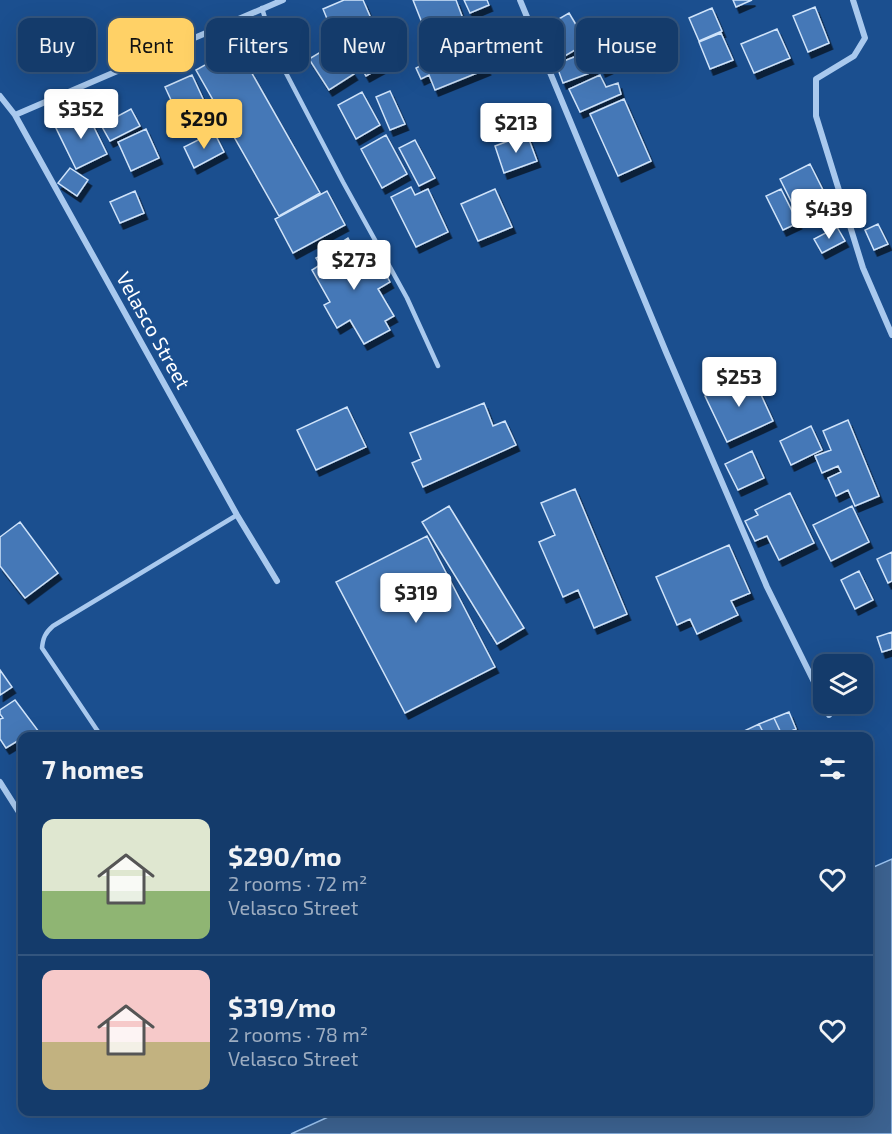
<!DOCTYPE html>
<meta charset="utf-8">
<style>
body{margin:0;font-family:"Exo 2",sans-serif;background:#1d4271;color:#f1f3f6;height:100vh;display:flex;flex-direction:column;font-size:22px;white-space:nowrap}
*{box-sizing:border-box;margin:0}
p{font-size:20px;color:#9dadc1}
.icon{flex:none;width:33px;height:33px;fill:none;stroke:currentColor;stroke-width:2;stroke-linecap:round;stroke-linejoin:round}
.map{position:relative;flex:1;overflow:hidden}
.side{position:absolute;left:18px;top:732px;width:855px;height:384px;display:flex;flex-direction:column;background:#143b6b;border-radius:12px;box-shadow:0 6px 24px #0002,0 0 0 2px #33557e}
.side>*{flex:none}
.guide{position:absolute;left:18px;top:18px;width:856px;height:54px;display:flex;gap:12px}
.tools{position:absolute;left:813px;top:654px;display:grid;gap:12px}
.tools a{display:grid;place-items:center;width:60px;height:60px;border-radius:12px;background:#143b6b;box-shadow:0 6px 24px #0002,0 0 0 2px #33557e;font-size:30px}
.price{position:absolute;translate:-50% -51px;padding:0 14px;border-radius:6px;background:#fff;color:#222;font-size:20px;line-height:39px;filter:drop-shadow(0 2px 3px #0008)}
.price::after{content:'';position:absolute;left:50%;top:36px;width:18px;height:14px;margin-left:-9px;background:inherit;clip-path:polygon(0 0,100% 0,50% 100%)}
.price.selected{background:#ffd166;color:#111}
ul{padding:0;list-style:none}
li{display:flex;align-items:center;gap:18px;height:150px;padding:0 24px}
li+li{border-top:2px solid #33557e}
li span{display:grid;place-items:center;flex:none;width:168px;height:120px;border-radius:12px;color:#555}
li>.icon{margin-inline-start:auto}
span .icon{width:72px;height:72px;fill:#fffc;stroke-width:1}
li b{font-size:26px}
h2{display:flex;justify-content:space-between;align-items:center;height:72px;padding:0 24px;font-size:26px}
.pill{padding:0 21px;border-radius:12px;background:#143b6b;box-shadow:0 6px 24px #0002,0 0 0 2px #33557e;font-size:21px;line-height:54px}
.pill.selected{background:#ffd166;color:#111}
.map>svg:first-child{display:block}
.water{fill:#3c6290;stroke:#9cc4f0;stroke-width:1.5}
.building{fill:#4478b7;stroke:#cfe3fa;stroke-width:1.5;filter:url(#shadow)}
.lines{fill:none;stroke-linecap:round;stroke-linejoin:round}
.lane{stroke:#a9c9ee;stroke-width:4.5}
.street{stroke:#a9c9ee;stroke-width:6}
.labels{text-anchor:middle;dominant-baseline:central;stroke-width:5;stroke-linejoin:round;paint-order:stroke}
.street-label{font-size:20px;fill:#fff;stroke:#1b4f8f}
</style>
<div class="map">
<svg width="892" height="1134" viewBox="0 0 892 1134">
<defs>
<filter id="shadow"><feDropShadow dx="3.5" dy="6" stdDeviation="0" flood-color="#0009"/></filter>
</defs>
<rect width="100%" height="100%" fill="#1b4f8f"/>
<path class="water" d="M892 859V1134H291L339 1112H868L869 869Z"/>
<path class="building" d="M344 0H363L373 23 335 38 323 9Z
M413 0H456L465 24 428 38Z
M464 0H487L489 5 470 13Z
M733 0H752L736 7Z
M815 7 829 43 808 52 793 16Z
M712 8 722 31 699 41 689 18Z
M569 13 587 43 558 60 540 30Z
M471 29 487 69 435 90 429 75 421 79 416 68 424 64 418 50Z
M777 29 790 58 754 73 741 44Z
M721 33 733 60 710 69 699 42Z
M370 34 386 65 366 76 349 46Z
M612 41 622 62 602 71 593 50Z
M334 44 354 74 329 90 309 59Z
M237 47 320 193 279 216 196 70Z
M587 52 595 71 563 83 556 64Z
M192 75 205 103 178 115 165 87Z
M600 75 606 87 618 83 621 94 580 112 569 89Z
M390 91 405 124 390 130 376 97Z
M362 92 380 125 356 139 338 105Z
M624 99 651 161 618 176 590 114Z
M131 109 140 126 110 141 101 125Z
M86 111 107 154 76 169 55 126Z
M146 129 159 158 131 171 118 142Z
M214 132 224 152 194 168 184 147Z
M527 134 537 161 504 173 495 146Z
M386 135 407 174 382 188 361 149Z
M415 140 435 178 419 186 399 148Z
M810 164 830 204 800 219 780 179Z
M70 168 88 180 77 196 58 183Z
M411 187 415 195 428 189 448 232 416 247 391 197Z
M495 189 512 227 478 241 461 204Z
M781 189 798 223 783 230 766 196Z
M135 191 144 213 120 223 110 202Z
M327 191 345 225 293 253 275 219Z
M878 224 888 244 874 250 865 230Z
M837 227 845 241 822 253 814 239Z
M348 238 363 264 376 257 390 282 378 289 394 316 385 321 390 330 364 344 350 320 337 328 324 305 330 302 312 270 320 265 316 258 335 248 334 247Z
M752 375 773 421 727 442 705 396Z
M484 403 493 426 505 421 516 445 423 487 412 463 421 459 410 433Z
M347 407 366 447 316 470 297 430Z
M848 420 879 496 855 506 848 490 836 496 828 478 841 472 838 466 822 473 815 456 831 450 823 431Z
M811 426 822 450 791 465 780 441Z
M752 451 764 478 738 490 725 464Z
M575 489 627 614 594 628 578 590 563 597 539 542 555 535 541 503Z
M790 493 814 543 779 560 767 536 755 541 745 521 758 515 755 510Z
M449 506 524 628 497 644 422 522Z
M852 506 869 542 831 561 813 525Z
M20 522 58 573 25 598 0 566V537Z
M427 536 495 667 405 713 336 582Z
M729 545 750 593 731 601 738 615 697 634 690 619 677 625 656 577Z
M892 552V581L888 583 877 559Z
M859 571 873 600 855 609 841 580Z
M892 632V649L882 652 877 637Z
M0 670 12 687 0 695Z
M15 700 42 736H22V745L19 740 6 748 0 739V719L3 718 0 714V710Z
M789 712 796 729 782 735 774 718Z
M774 718 782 735 778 736H765L759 724Z
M759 724 765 736H747L744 731Z
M744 731 747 736H731Z"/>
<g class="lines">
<path class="lane" d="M262 8 275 52 343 182 407 298 438 366
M101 736 42 648C43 638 45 633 53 626L237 515"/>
<path class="street" d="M520 0 666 352 767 587 824 702
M853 0 865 38 854 56 816 79V116L863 268 892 335
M0 96 15 115 237 515 277 581
M15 115 283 0
M824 704 829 715
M0 782 22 817"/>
</g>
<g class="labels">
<g class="street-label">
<text transform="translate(154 330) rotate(61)">Velasco Street</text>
</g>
</g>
</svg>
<div class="tools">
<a><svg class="icon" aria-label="layers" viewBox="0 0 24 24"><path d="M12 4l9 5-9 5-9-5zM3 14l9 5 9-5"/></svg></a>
</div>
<b class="price" style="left:81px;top:140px">$352</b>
<b class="price selected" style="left:204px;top:150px">$290</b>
<b class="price" style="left:516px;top:154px">$213</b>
<b class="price" style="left:829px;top:240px">$439</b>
<b class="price" style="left:354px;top:291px">$273</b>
<b class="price" style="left:739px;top:408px">$253</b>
<b class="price" style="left:416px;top:624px">$319</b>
<div class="guide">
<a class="pill">Buy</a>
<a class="pill selected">Rent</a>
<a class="pill">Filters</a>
<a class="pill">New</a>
<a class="pill">Apartment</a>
<a class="pill">House</a>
</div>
<section class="side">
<h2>7 homes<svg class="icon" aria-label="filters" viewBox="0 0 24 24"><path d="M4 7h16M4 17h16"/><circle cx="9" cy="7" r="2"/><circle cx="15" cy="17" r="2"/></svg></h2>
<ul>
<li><span style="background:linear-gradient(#dfe7d0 60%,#8fb573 0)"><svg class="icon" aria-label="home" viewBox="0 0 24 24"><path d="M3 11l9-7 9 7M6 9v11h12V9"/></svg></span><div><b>$290/mo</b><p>2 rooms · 72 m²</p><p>Velasco Street</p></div><svg class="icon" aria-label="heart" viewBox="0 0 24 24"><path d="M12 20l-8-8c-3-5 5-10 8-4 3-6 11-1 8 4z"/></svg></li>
<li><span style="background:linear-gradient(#f6c9c9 60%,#c2b280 0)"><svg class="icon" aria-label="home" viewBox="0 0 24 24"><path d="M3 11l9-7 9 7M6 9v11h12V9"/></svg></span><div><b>$319/mo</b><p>2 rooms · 78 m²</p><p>Velasco Street</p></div><svg class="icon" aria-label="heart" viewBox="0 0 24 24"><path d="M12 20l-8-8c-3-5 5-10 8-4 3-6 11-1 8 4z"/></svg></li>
</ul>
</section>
</div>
